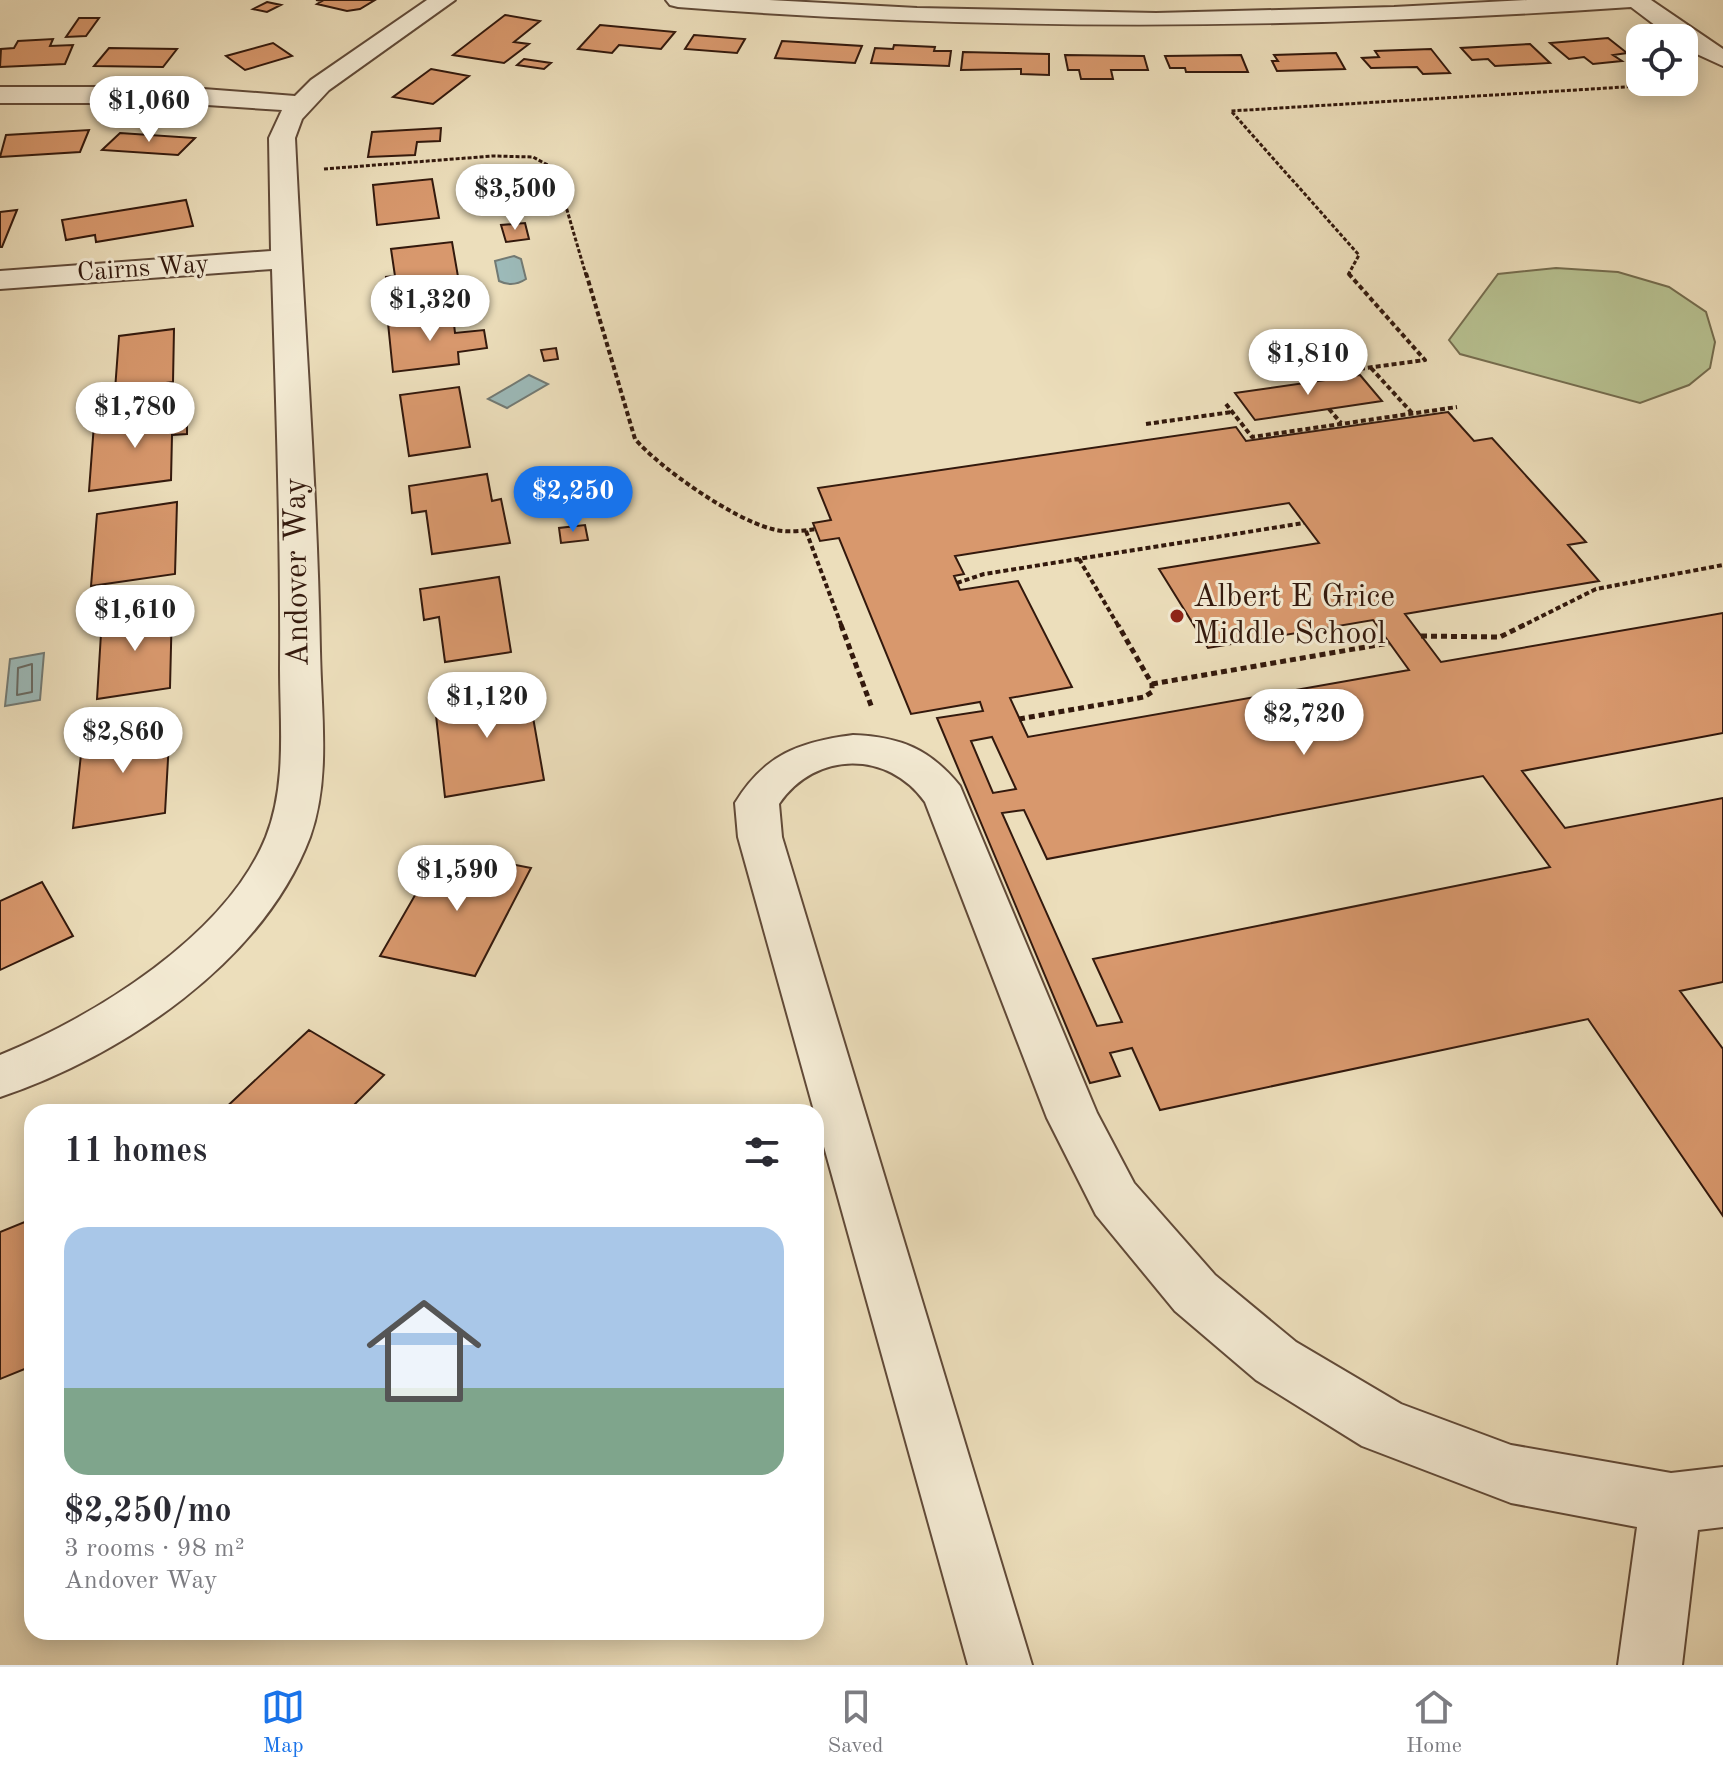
<!DOCTYPE html>
<meta charset="utf-8">
<style>
body{margin:0;font-family:"Old Standard TT",serif;background:#f7f7f7;color:#2b2b33;height:100vh;display:flex;flex-direction:column;font-size:30px;white-space:nowrap}
*{box-sizing:border-box;margin:0}
p{font-size:26px;color:#7c7c81}
.icon{flex:none;width:44px;height:44px;fill:none;stroke:currentColor;stroke-width:2;stroke-linecap:round;stroke-linejoin:round}
.map{position:relative;flex:1;overflow:hidden}
.details{position:absolute;left:24px;top:1104px;width:800px;height:536px;display:flex;flex-direction:column;background:#fff;border-radius:24px;box-shadow:0 4px 20px #0003}
.details>*{flex:none}
.fabs{position:absolute;left:1626px;top:24px;display:grid;gap:16px}
.fabs a{display:grid;place-items:center;width:72px;height:72px;border-radius:16px;background:#fff;box-shadow:0 4px 20px #0003;font-size:40px}
.price{position:absolute;translate:-50% -68px;padding:0 18px;border-radius:28px;background:#fff;color:#222;font-size:26px;line-height:52px;filter:drop-shadow(0 2px 4px #0008)}
.price::after{content:'';position:absolute;left:50%;top:48px;width:24px;height:18px;margin-left:-12px;background:inherit;clip-path:polygon(0 0,100% 0,50% 100%)}
.price.active{background:#1a73e8;color:#fff}
ul{padding:0;list-style:none}
li{display:grid;align-content:center;gap:16px;height:424px;padding:0 40px}
li+li{border-top:2px solid #e1e1e2}
li span{display:grid;place-items:center;height:248px;border-radius:24px;color:#555}
li>.icon{margin-inline-start:auto}
span .icon{width:144px;height:144px;fill:#fffc;stroke-width:1}
li b{font-size:34px}
h2{display:flex;justify-content:space-between;align-items:center;height:96px;padding:0 40px;font-size:34px}
.tab-bar{display:flex;justify-content:space-around;align-items:center;height:112px;border-top:2px solid #e1e1e2;background:#fff;font-size:22px;color:#7c7c81}
.tab-bar a{display:grid;justify-items:center;gap:4px}
.tab-bar .active{color:#1a73e8}
.map>svg:first-child{display:block}
.green{fill:#b7c191;stroke:#756d4f;stroke-width:2}
.water{fill:#9cbab9;stroke:#727a74;stroke-width:2}
.lines{fill:none;stroke-linecap:round;stroke-linejoin:round}
.shore{stroke:#686a63;stroke-width:2}
.building{fill:#d8986d;stroke:#33190d;stroke-width:2;fill-rule:evenodd}
.minor-casing{stroke:#614a38;stroke-width:4}
.path-far2{stroke:#33190d;stroke-width:3;stroke-dasharray:4 2;stroke-linecap:butt}
.path-far1{stroke:#33190d;stroke-width:4;stroke-dasharray:5 3;stroke-linecap:butt}
.path{stroke:#33190d;stroke-width:5;stroke-dasharray:6 4;stroke-linecap:butt}
.minor{fill:#f3ead3;fill-rule:evenodd}
.poi-dot{fill:#8f2418;stroke:#f3ead3;stroke-width:3}
.labels{text-anchor:middle;dominant-baseline:central;stroke-width:6;stroke-linejoin:round;paint-order:stroke}
.far-street-label{font-size:26px;fill:#33190d;stroke:#f3ead3}
.street-label{font-size:32px;fill:#33190d;stroke:#f3ead3}
.poi-label{font-size:32px;fill:#33190d;stroke:#f3ead3;text-anchor:start}
</style>
<div class="map">
<svg width="1723" height="1665" viewBox="0 0 1723 1665">
<rect width="100%" height="100%" fill="#ecdebb"/>
<filter id="stains"><feTurbulence type="fractalNoise" baseFrequency=".0025" numOctaves="4"/><feColorMatrix values="0 0 0 0 .2 0 0 0 0 .09 0 0 0 0 .02 0 0 0 .5 -.17"/></filter>
<radialGradient id="worn" r=".72"><stop offset=".6" stop-color="#630" stop-opacity="0"/><stop offset="1" stop-color="#630" stop-opacity=".3"/></radialGradient>
<path class="green" d="M1556 268 1618 272 1669 287 1706 312 1715 342 1710 368 1689 385 1640 403 1460 354 1449 340 1498 274Z"/>
<path class="water" d="M514 256 521 259 526 279C517 285 509 286 499 281L495 261Z
M529 375 548 384 507 408 488 399Z
M44 653 40 700 5 706 10 659Z"/>
<g class="lines">
<path class="shore" d="M32 664V692L17 695 18 668Z"/>
</g>
<path class="building" d="M316 0H375L360 9 347 11 317 4 322 1Z
M267 2 281 5 267 12 253 9Z
M505 15 540 21 514 42 529 44 504 63 453 55Z
M79 18H99L86 36 66 37Z
M600 25 675 32 661 49 619 45 612 53 578 49Z
M694 35 745 39 737 53 685 49Z
M1608 38 1627 53 1613 55 1622 61 1593 64 1584 57 1569 59 1550 43Z
M53 39 50 46 73 45 65 64 0 67 1 49 14 48 18 41Z
M782 41 862 46 855 63 775 58Z
M273 43 292 56 245 70 226 56Z
M1530 44 1550 63 1495 66 1488 59 1472 60 1461 48Z
M894 45 935 47 934 51H951L949 66 871 63 875 48 893 49Z
M109 48 177 49 163 67 94 66Z
M1431 49 1450 73 1423 74 1417 67 1371 68 1362 58 1379 57 1375 51Z
M963 52 1049 54V75L1021 74V69L961 70Z
M1336 53 1345 69 1277 71 1272 61H1278L1274 55Z
M1065 55 1144 56 1148 70H1111L1113 79H1081L1079 70H1068Z
M1241 55 1248 72H1186L1185 68H1170L1165 56Z
M524 59 551 63 544 69 517 65Z
M431 69 469 76 433 104 393 97Z
M441 128 440 141 417 142 415 155 368 157 372 132Z
M89 130 80 152 0 157 6 135Z
M120 133 195 138 178 155 102 150Z
M432 179 439 218 377 225 373 185Z
M186 200 193 226 96 242 95 235 66 240 62 220Z
M17 210 2 247H0V212Z
M525 223 529 239 506 242 501 225Z
M452 242 460 288 388 296 386 277 395 276 391 249Z
M453 315 455 333 484 330 487 348 458 352 459 364 393 372 388 323Z
M174 329 173 382 115 390 119 336Z
M556 348 558 359 544 361 541 350Z
M1360 375 1382 401 1255 420 1235 393Z
M459 387 470 447 409 456 400 395Z
M187 409V434L172 435 171 480 89 491 94 424 126 420V416Z
M1448 412 1474 441 1492 438 1586 542 1568 545 1599 581 1405 614 1441 662 1723 613V733L1522 771 1565 828 1723 798V982L1680 991 1723 1049V1216L1588 1019 1160 1110 1132 1048 1110 1053 1120 1076 1090 1083 937 718 983 711 980 702 911 714 839 538 820 541 813 523 831 520 818 488 1236 427 1246 441ZM1289 503 1319 543 1159 569 1208 648 1373 620 1409 670 1028 737 1010 698 1072 687 1018 581 960 590 954 576 964 574 955 556ZM992 737 1016 789 993 793 971 741ZM1483 776 1550 867 1093 959 1122 1022 1097 1026 1002 813 1024 810 1047 859Z
M487 474 492 501 501 499 510 543 432 554 426 511 412 513 409 486Z
M177 502 175 574 91 586 97 514Z
M585 525 588 540 561 543 559 528Z
M499 577 511 652 445 662 439 617 424 620 420 589Z
M172 606 170 688 97 699 102 617Z
M527 683 544 780 445 797 434 697Z
M170 723 165 813 73 828 83 736Z
M441 850 531 868 475 976 380 956Z
M42 882 73 936 0 970V901Z
M309 1030 384 1075 347 1112H221Z
M32 1219V1366L0 1379V1232Z"/>
<g class="lines">
<defs>
<path id="minor" d="M427 0H455L329 90 302 119 295 138C303 309 317 480 320 651 321 712 331 778 310 837 263 962 122 1056 0 1097V1055C95 1016 226 936 266 837 287 784 280 724 280 669 281 535 276 402 272 269L0 289V271L271 251 269 138 282 110 177 103H0V87H177L295 96 311 80Z
M666 0H769L917 8 1156 13 1394 7 1528 0H1651L1723 49V66L1688 50 1684 47V38H1672L1631 7C1311 29 998 32 678 7L670 5Z
M853 735C901 737 930 749 960 786L1097 1113 1134 1183 1215 1275 1296 1342 1401 1404 1511 1445 1671 1473 1723 1467V1527L1698 1530 1682 1665H1618L1637 1527 1511 1503 1362 1446 1256 1380 1175 1311 1096 1215 1047 1118 925 802C888 750 815 751 779 804L782 837 1032 1665H968L738 837 735 803C764 755 799 742 853 735Z"/>
</defs>
<use href="#minor" class="minor-casing"/>
<path class="path-far2" d="M324 169 493 156 533 157 555 169 586 275
M1348 275 1359 255 1231 111 1690 83"/>
<path class="path-far1" d="M586 273 635 439C661 469 733 519 772 529 786 533 802 531 816 529
M1371 368 1412 413
M1344 371 1425 360 1348 273
M1226 404 1252 437 1457 407
M1329 409 1341 423
M1146 424 1232 412
M806 531 842 627
M1079 559 1119 627
M957 583 984 574 1304 523
M1520 627 1596 589 1723 565"/>
<path class="path" d="M841 625 872 708
M1421 636 1500 637 1524 625
M1152 684 1389 643
M1019 719 1144 697 1152 692V684L1118 625"/>
<use href="#minor" class="minor"/>
</g>
<circle class="poi-dot" cx="1177" cy="616" r="8"/>
<g class="labels">
<g class="far-street-label">
<text transform="translate(143 269) rotate(-4)">Cairns Way</text>
</g>
<g class="street-label">
<text transform="translate(298 572) rotate(-91)">Andover Way</text>
</g>
<g class="poi-label">
<text x="1193" y="598">Albert E Grice<tspan x="1193" dy="37">Middle School</tspan></text>
</g>
</g>
<rect width="100%" height="100%" filter="url(#stains)"/>
<rect width="100%" height="100%" fill="url(#worn)"/>
</svg>
<div class="fabs">
<a><svg class="icon" aria-label="locate" viewBox="0 0 24 24"><circle cx="12" cy="12" r="6"/><path d="M12 2v4M12 18v4M2 12h4M18 12h4"/></svg></a>
</div>
<b class="price" style="left:149px;top:144px">$1,060</b>
<b class="price" style="left:515px;top:232px">$3,500</b>
<b class="price" style="left:430px;top:343px">$1,320</b>
<b class="price" style="left:1308px;top:397px">$1,810</b>
<b class="price" style="left:135px;top:450px">$1,780</b>
<b class="price active" style="left:573px;top:534px">$2,250</b>
<b class="price" style="left:135px;top:653px">$1,610</b>
<b class="price" style="left:487px;top:740px">$1,120</b>
<b class="price" style="left:1304px;top:757px">$2,720</b>
<b class="price" style="left:123px;top:775px">$2,860</b>
<b class="price" style="left:457px;top:913px">$1,590</b>
<section class="details">
<h2>11 homes<svg class="icon" aria-label="filters" viewBox="0 0 24 24"><path d="M4 7h16M4 17h16"/><circle cx="9" cy="7" r="2"/><circle cx="15" cy="17" r="2"/></svg></h2>
<ul>
<li><span style="background:linear-gradient(#a9c7e8 65%,#7fa58c 0)"><svg class="icon" aria-label="home" viewBox="0 0 24 24"><path d="M3 11l9-7 9 7M6 9v11h12V9"/></svg></span><div><b>$2,250/mo</b><p>3 rooms · 98 m²</p><p>Andover Way</p></div></li>
</ul>
</section>
</div>
<nav class="tab-bar">
<a class="active"><svg class="icon" aria-label="map" viewBox="0 0 24 24"><path d="M3 6l6-2 6 2 6-2v14l-6 2-6-2-6 2zM9 4v14M15 6v14"/></svg>Map</a>
<a><svg class="icon" aria-label="saved" viewBox="0 0 24 24"><path d="M7 4h10v16l-5-4-5 4z"/></svg>Saved</a>
<a><svg class="icon" aria-label="home" viewBox="0 0 24 24"><path d="M3 11l9-7 9 7M6 9v11h12V9"/></svg>Home</a>
</nav>
